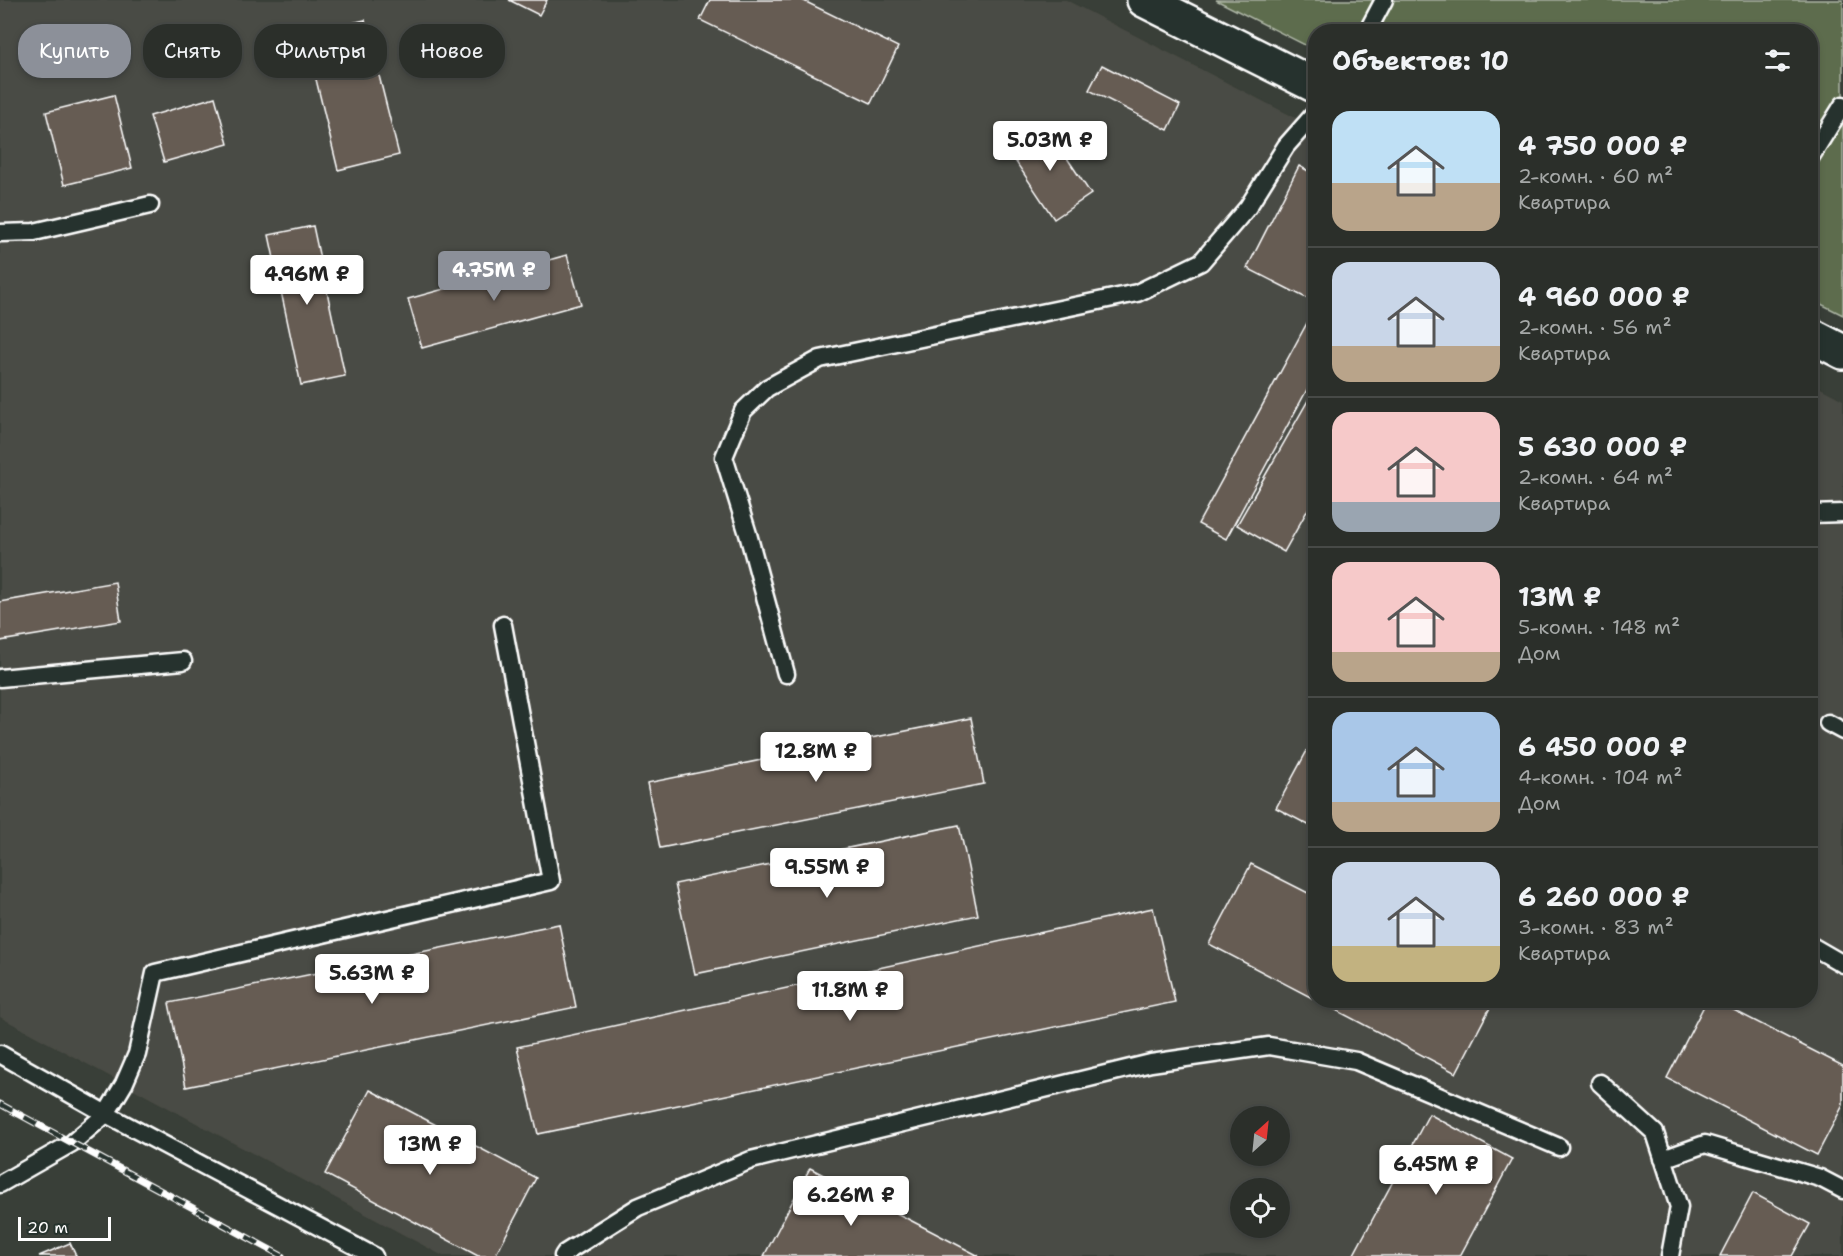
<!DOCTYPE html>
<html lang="ru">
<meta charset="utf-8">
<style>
body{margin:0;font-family:"Shantell Sans",sans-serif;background:#373b36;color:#f1f3f6;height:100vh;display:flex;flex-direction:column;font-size:22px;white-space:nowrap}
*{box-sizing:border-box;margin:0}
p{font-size:20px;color:#a6a9a8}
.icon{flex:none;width:33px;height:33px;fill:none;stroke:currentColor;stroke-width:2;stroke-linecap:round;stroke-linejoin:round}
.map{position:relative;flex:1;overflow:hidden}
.side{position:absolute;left:1308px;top:24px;width:510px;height:984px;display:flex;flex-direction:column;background:#2b2f2a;border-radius:24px;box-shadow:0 3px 9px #0003,0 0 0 2px #474a47}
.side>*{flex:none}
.banner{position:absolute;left:18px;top:24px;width:570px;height:54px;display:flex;gap:12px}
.needle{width:39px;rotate:27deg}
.tools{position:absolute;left:1230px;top:1106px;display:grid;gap:12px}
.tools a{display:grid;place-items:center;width:60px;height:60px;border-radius:50%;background:#2b2f2a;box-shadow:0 3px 9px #0003,0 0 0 2px #474a47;font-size:30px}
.scale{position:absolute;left:18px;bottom:15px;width:93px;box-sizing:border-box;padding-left:6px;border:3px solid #fff;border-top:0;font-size:16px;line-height:21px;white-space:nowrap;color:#fff;-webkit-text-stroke:4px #26332d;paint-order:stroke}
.price{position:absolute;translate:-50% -51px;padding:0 14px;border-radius:6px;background:#fff;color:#222;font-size:20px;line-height:39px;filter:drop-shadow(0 2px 3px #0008)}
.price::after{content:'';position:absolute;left:50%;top:36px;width:18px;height:14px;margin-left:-9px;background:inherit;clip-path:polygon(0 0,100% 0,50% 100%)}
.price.on{background:#8c9099;color:#fff}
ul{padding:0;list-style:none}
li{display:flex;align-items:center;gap:18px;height:150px;padding:0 24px}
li+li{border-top:2px solid #474a47}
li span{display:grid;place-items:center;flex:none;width:168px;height:120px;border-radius:18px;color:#555}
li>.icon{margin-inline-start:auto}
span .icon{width:72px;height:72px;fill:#fffc;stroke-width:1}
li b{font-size:26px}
h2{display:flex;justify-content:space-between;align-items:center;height:72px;padding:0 24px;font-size:26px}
.tag{padding:0 21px;border-radius:24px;background:#2b2f2a;box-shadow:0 3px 9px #0003,0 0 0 2px #474a47;font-size:21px;line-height:54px}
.tag.on{background:#8c9099;color:#fff}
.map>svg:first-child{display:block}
.built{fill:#4a4b44;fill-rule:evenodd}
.green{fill:#5d6c4d;stroke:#aeb6a6;stroke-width:1.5}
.building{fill:#665b53;stroke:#fff;stroke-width:1.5}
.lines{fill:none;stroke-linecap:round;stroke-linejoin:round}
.service-casing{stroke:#fff;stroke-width:21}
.minor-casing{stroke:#fff;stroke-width:38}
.service{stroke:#26332d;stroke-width:16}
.minor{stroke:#26332d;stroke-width:33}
.rail-casing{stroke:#fff;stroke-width:7}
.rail{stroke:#26332d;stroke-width:4.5;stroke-dasharray:14;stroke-linecap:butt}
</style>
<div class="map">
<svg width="1843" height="1256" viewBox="0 0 1843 1256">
<rect width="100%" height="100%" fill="#393f38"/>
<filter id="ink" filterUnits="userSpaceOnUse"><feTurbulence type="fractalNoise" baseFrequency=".0167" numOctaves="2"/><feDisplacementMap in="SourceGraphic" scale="12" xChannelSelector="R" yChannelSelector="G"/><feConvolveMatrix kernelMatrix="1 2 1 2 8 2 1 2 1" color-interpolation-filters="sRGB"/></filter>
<g filter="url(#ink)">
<path class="built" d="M0 0H1066L1315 128 1316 1000H1810L1811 383 1843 400V1256H443L0 1017ZM1240 1116H1280V1155H1240ZM1240 1188H1280V1227H1240Z"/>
<path class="green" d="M1216 0H1843V315L1811 299 1810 32H1316L1315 50Z"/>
<path class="building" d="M509 0H547L539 15Z
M710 0H802L898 47 871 103 700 20Z
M365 20 399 155 338 170 305 34Z
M1102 65 1180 105 1168 130 1089 90Z
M114 95 132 168 64 185 46 112Z
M215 97 228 144 164 162 150 116Z
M1045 125 1091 194 1054 219 1008 150Z
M1299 166 1316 175V303L1247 268Z
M313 226 345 376 301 385 269 235Z
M567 255 581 304 422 348 408 299Z
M1313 312 1316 314V373L1226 539 1198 524Z
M1314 390 1316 391V495L1284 552 1237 525Z
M115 582 121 621 0 641V602Z
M971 718 984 784 660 848 647 783Z
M1316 734V829L1276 808Z
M959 825 978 915 695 974 675 884Z
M1251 864 1316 897V1000L1209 944Z
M1153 908 1175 1002 538 1134 517 1047Z
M559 924 576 1007 186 1087 169 1003Z
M1317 1000H1494L1456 1073Z
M1707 1000H1714L1843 1066V1105L1817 1155 1667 1078Z
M370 1090 536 1178 495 1256H478L325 1174Z
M1429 1114 1512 1159 1460 1256H1353Z
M810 1168 979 1256H764Z
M1753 1193 1810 1224 1792 1256H1720Z
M70 1243 76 1256H39Z"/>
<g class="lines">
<defs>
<path id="service" d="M1367 32 1384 0
M1810 158 1843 105
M0 233 34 232 150 205
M1810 514 1843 513
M786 674 748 534 724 457 743 411 767 388 820 359 1137 293 1201 262 1248 207 1286 146 1316 112
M0 678 183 661
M1828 723 1843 731
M1810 945 1843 964
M0 1054 106 1114 374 1256
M1600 1083 1655 1133 1679 1207 1670 1256
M1663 1159 1705 1144 1820 1178 1843 1190
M0 1184 72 1143 106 1114 124 1084 137 1054 155 973 551 881 503 625
M563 1256 565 1253 638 1207 751 1160 1151 1063 1269 1046 1356 1061 1559 1147"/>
<path id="minor" d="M1144 0 1316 86
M1810 335 1843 352"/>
</defs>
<use href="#service" class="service-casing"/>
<use href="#minor" class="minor-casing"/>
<use href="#service" class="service"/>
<use href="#minor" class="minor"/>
<defs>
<path id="rail" d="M0 1104 282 1256"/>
</defs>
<use href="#rail" class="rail-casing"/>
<use href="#rail" class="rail"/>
</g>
</g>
</svg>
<div class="tools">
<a><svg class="needle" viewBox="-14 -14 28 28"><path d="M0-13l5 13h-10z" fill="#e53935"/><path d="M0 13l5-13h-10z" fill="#a6a9a8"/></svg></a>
<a><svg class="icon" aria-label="locate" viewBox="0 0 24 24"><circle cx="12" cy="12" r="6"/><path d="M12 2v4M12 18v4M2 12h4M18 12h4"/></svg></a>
</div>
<div class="scale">20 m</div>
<b class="price" style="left:1050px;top:172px">5.03M ₽</b>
<b class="price on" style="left:494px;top:302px">4.75M ₽</b>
<b class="price" style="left:307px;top:306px">4.96M ₽</b>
<b class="price" style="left:816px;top:783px">12.8M ₽</b>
<b class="price" style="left:827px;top:899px">9.55M ₽</b>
<b class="price" style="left:372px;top:1005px">5.63M ₽</b>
<b class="price" style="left:850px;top:1022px">11.8M ₽</b>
<b class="price" style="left:430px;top:1176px">13M ₽</b>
<b class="price" style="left:1436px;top:1196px">6.45M ₽</b>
<b class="price" style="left:851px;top:1227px">6.26M ₽</b>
<div class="banner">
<a class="tag on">Купить</a>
<a class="tag">Снять</a>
<a class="tag">Фильтры</a>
<a class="tag">Новое</a>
</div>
<section class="side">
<h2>Объектов: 10<svg class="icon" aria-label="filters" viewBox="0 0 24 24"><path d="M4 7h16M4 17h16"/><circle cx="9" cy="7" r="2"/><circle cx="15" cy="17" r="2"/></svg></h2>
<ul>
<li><span style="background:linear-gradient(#bfe0f5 60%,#b9a48a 0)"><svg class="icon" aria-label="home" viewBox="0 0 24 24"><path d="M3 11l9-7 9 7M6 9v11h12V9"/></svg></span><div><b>4 750 000 ₽</b><p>2-комн. · 60 m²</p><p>Квартира</p></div></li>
<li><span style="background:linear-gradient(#c9d6e8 70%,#b9a48a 0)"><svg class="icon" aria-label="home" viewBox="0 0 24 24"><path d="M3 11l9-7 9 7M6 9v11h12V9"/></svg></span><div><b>4 960 000 ₽</b><p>2-комн. · 56 m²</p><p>Квартира</p></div></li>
<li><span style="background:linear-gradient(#f6c9c9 75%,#9aa5b1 0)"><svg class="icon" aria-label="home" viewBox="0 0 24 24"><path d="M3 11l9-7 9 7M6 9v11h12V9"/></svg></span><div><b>5 630 000 ₽</b><p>2-комн. · 64 m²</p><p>Квартира</p></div></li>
<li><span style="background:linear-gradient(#f6c9c9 75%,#b9a48a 0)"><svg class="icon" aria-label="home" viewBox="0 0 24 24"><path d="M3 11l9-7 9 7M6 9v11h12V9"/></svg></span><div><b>13M ₽</b><p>5-комн. · 148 m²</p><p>Дом</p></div></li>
<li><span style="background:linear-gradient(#a9c7e8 75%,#b9a48a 0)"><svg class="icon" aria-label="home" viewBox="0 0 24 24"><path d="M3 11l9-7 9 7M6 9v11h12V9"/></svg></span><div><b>6 450 000 ₽</b><p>4-комн. · 104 m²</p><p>Дом</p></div></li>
<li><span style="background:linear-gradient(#c9d6e8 70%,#c2b280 0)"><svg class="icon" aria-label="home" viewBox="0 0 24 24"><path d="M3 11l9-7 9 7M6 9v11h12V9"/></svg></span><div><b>6 260 000 ₽</b><p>3-комн. · 83 m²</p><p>Квартира</p></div></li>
</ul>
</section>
</div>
